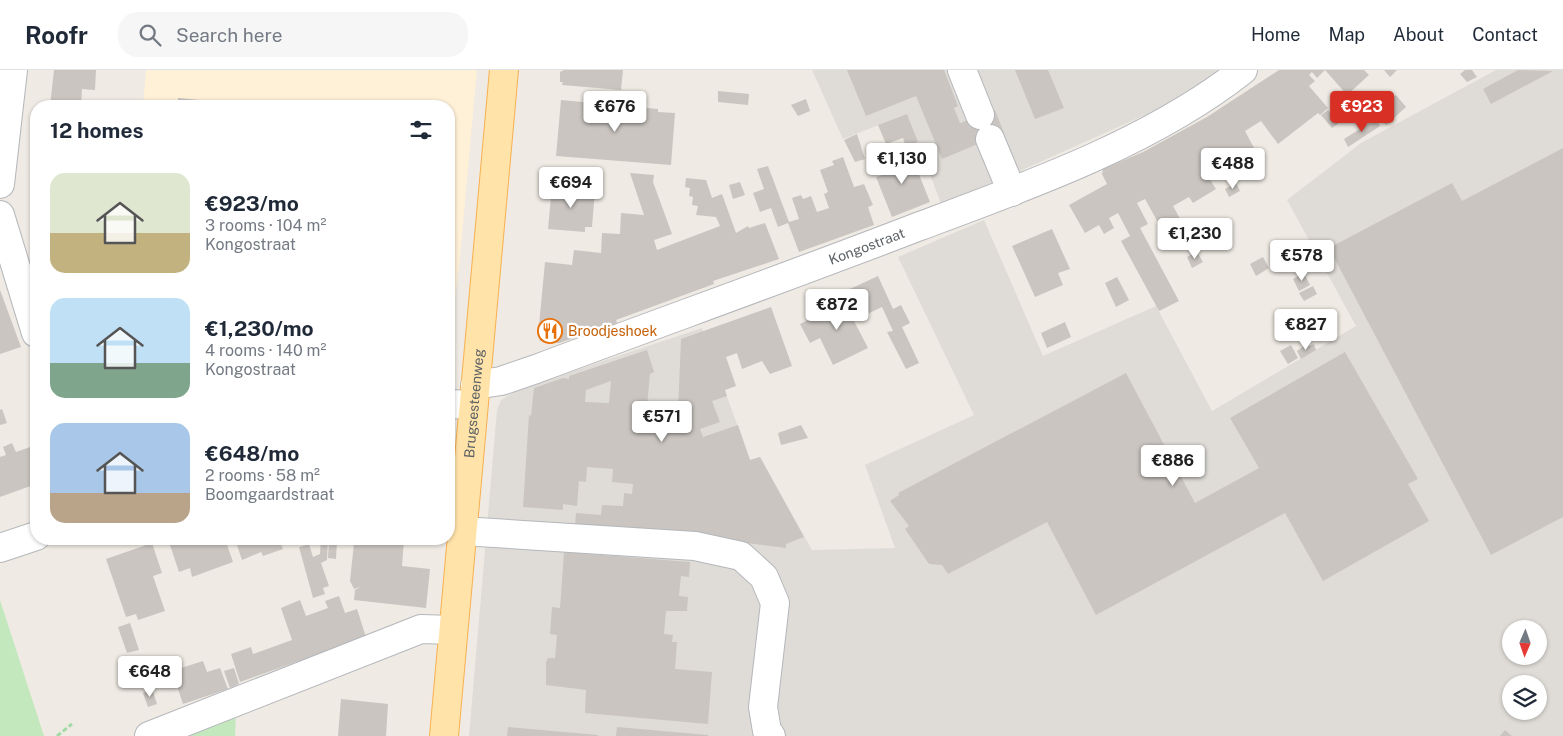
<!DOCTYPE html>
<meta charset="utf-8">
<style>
body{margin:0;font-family:"Public Sans",sans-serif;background:#f6f6f7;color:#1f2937;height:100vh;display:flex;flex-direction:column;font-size:19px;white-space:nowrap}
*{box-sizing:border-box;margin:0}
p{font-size:16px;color:#747a83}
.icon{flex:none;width:28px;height:28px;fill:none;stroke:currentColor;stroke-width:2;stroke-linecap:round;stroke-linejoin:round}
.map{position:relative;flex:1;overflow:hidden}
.sheet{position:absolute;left:30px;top:30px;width:425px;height:445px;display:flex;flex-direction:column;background:#fff;border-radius:20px;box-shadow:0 1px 4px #0004}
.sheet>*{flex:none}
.needle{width:32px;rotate:182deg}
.fabs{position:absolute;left:1502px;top:550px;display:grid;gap:10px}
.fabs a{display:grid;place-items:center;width:45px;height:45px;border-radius:50%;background:#fff;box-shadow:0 1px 4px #0004;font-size:25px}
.price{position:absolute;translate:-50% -42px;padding:0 11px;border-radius:5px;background:#fff;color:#222;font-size:16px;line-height:32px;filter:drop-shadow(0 1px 2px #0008)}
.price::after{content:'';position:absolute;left:50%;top:30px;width:15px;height:11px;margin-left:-8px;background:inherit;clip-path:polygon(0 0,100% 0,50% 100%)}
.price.active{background:#d93025;color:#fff}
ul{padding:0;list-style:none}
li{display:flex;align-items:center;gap:15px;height:125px;padding:0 20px}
li span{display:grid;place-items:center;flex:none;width:140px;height:100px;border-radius:15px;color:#555}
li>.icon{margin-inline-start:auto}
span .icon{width:60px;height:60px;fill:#fffc;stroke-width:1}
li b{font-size:21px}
h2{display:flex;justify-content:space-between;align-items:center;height:60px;padding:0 20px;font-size:21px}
header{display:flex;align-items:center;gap:30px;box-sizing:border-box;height:70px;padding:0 25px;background:#fff;border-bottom:1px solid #e0e1e3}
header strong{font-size:24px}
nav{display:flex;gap:28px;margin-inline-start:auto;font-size:18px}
.search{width:350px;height:45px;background:#f6f6f7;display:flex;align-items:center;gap:12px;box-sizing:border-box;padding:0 18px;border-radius:20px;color:#747a83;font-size:19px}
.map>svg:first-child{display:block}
.commercial{fill:#fff0d8}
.industrial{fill:#dfdcd7;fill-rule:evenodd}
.green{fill:#c4e8be}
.building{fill:#cac5c0;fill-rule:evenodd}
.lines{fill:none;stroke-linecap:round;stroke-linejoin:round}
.minor-casing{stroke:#b4b7bb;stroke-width:30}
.major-casing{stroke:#fab050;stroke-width:30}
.path{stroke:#a0dba6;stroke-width:3;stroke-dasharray:5 2.5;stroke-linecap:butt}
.minor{stroke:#fff;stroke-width:28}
.major{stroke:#ffe3a8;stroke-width:28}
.labels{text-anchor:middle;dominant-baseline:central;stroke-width:4.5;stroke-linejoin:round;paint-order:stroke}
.street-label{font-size:14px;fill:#5b6165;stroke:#fff}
.food-label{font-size:14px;fill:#c56008;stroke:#fff;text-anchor:start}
</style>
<header>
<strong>Roofr</strong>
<div class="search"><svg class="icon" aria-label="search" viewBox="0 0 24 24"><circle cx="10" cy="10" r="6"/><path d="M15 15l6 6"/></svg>Search here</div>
<nav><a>Home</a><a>Map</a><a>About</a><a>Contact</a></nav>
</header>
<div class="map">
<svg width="1563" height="666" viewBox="0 0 1563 666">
<rect width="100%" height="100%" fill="#efeae3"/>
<path class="commercial" d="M146 0H477L460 187 449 279V36H143Z"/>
<path class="industrial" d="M812 0H1222L1192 24 942 136 907 44 843 69Z
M1496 0H1563V666H469L497 340 501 330 519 319 702 258 750 390 760 387 812 480 895 478 865 395 974 345 898 187 984 150 1043 286 1156 236 1212 341 1356 256 1287 130 1361 73ZM1511 559H1539V586H1511ZM1511 614H1539V641H1511Z"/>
<path class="green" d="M0 530 44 666H0Z
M236 641 235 666H166Z"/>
<path class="building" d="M54 0H96L95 20 82 19 81 36H50Z
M564 0H623L621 20 562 15 563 12H560V2Z
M847 0H944L958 36 954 38 960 53 995 40 1004 63 942 89 916 26 866 46Z
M1015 0H1048L1064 38 1035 49Z
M1279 0H1364L1369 5 1347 25 1325 0 1317 8 1312 2 1309 5 1315 11 1309 16 1328 38 1320 45 1318 43 1278 74 1261 51 1245 61 1262 93 1247 102 1239 86 1235 88 1238 92 1227 98 1223 91 1212 96 1216 104 1209 108 1216 119 1193 133 1189 127 1173 136 1192 170 1182 176 1173 160 1165 165 1145 129 1137 133 1148 154 1140 158 1179 231 1159 241 1121 171 1130 166 1118 143 1109 148 1114 158 1104 164 1099 155 1085 163 1069 135 1107 114 1102 104 1103 99 1143 82 1207 47Z
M1384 0H1397L1390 7Z
M1465 0H1472L1477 7 1467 12 1460 4Z
M1518 0 1553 1 1491 34 1483 19Z
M718 21 749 24 748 35 718 32Z
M1396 25 1406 37 1386 55 1375 42Z
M178 28 253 35V36H178Z
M806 29 810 41 798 46 791 35Z
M561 30 658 39V42L675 43 671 95 556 86Z
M1328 40 1339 53 1332 58 1321 45Z
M907 44 918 72 906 77 903 68 886 74 878 55Z
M1376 49 1380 56 1348 77 1344 69Z
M857 64 865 89 855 92 844 70Z
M1563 78V447L1491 485 1329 178 1452 113 1462 131Z
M910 82 930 132 892 147 876 107 886 104 882 94Z
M843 87 854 117 864 114 873 135 868 137 874 155 799 182 788 153 778 157 771 138 760 142 753 123 764 119 757 99 768 96 789 152 799 149 792 128 801 125 803 129 811 126 817 142 829 138 824 124 828 122 820 100 834 95 832 91Z
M630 103 654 105 653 112 672 164 654 170 657 180 720 156 716 147 696 145 698 136 692 135 693 127 689 126 690 118 685 117 686 108 706 110 712 128 722 124 736 163 748 156 749 158 765 153 779 189 713 211 714 214 616 250 617 253 601 259 559 273 540 271 538 266 545 192 572 195 574 180 601 183 602 163 620 164 621 143 644 145Z
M740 112 745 125 733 129 729 115Z
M1236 113 1240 121 1229 127 1225 119Z
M552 116 595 120 592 157H585V162L548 159Z
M1052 159 1070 199 1058 203 1063 215 1035 227 1012 176Z
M1197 182 1203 192 1192 198 1187 187Z
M1263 187 1269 198 1256 206 1250 194Z
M1304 203 1310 215 1299 221 1293 209Z
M878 206 893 239 901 235 910 253 902 257 919 293 906 299 887 262 893 261 882 237 863 246 850 219Z
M1117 207 1129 230 1116 237 1105 213Z
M1313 216 1317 224 1304 231 1299 223Z
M0 220 21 277 0 284Z
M853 228 863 247 854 251 868 278 833 295 820 268 810 273 800 254Z
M771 237 792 296 770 304 762 291 742 299 737 283 726 287 736 316 725 320 727 326 712 331 720 352 700 359 703 367 738 355 750 390 760 387 804 467 786 474V478L670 463 575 455 576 443 601 445 602 435 623 436 624 423 632 424 633 414 612 412 613 399 587 397 586 412 579 411 577 436 563 434V440L523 437 529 345 531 346 534 318 563 308 569 309V306L647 280 654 302 650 304 646 347 680 349 678 342 681 269ZM611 311 609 333 585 332 586 320Z
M1065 252 1071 267 1047 278 1041 263Z
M1308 273 1309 276 1314 274 1316 280 1301 289 1297 281Z
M1291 275 1298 288 1288 294 1280 281Z
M1345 282 1418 409 1408 414 1429 451 1323 511 1285 443 1096 545 1047 452 948 504 942 495 929 494 905 459 909 456 890 431 899 425 898 423 1126 303 1195 433 1259 398 1230 348Z
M2 339 7 353 0 355V340Z
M801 355 808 368 781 375 778 363Z
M12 373 16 382 36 375V414L0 427V387L6 385 3 377Z
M168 469H225L233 492 192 507 190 498 179 502Z
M235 469H279L283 479 263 486 261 482 242 490Z
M321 469H328L327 490 321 493 329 516 323 518 325 524 313 528 299 477 309 474 313 487 320 484Z
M359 469H404L402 496 430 499 426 538 354 530 355 520 360 517 354 519 350 511 354 473H359Z
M329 470 337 471 336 489 328 488Z
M152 473 162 503 153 506 165 541 138 550 136 544 126 547 106 489Z
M564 482 690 492 689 507 681 506 679 526 688 527 687 541H666L664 564 673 565 672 572H677L675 599 712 602 708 654 585 643 586 620 546 615V592L548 588H555L557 565 550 564 552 537 560 538Z
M339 526 345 543 357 539 366 567 240 612 231 584 251 577 253 584 292 570 281 538 300 530 306 546 328 538 325 531Z
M130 553 139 580 127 583 118 557Z
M203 591 207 602 220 598 228 619 183 634 172 601Z
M234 598 239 614 230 618 224 601Z
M152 619 157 634 148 637 143 623Z
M341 629 388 634 386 666H338Z
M508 657 598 665V666H507Z
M617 657 708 665V666H616Z
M1505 660 1512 666H1500Z"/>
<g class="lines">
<defs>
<g id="minor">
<path d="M962 0 980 45"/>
<path d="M990 69 1012 122"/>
<path d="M0 114 13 0"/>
<path d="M0 145 36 263"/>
<path id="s1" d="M475 315 501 311 536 299C664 251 793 205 920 156 1028 116 1152 72 1243 0"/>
<path d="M449 334 473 335"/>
<path d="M462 461 695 476 741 486 764 507 775 533 763 637 767 661 771 666"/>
<path d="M0 478 36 466"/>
<path d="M149 666 421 559 453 560"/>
</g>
<g id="major">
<path id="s2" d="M444 666 504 0"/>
</g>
</defs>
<use href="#minor" class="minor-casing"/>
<use href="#major" class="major-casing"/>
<path class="path" d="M57 666 72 654"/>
<use href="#minor" class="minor"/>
<use href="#major" class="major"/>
</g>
<defs>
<symbol id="restaurant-ring" viewBox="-11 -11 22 22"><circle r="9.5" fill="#fff" stroke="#e8710a" stroke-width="1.5"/><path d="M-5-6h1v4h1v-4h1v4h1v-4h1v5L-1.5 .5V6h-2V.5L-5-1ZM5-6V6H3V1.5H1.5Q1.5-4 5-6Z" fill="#e8710a"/></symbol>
</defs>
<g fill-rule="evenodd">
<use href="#restaurant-ring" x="536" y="247" width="28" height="28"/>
</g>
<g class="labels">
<g class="street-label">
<text stroke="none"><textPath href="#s1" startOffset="416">Kongostraat</textPath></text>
<text stroke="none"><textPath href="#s2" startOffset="334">Brugsesteenweg</textPath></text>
</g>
<g class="food-label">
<text x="568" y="261">Broodjeshoek</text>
</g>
</g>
</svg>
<div class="fabs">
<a><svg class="needle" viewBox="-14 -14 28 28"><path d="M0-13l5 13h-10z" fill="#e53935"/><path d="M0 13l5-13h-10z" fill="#747a83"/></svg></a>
<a><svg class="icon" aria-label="layers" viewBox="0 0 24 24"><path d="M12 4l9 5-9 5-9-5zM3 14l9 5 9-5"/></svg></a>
</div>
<b class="price" style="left:615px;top:63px">€676</b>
<b class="price active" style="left:1362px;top:63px">€923</b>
<b class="price" style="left:902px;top:115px">€1,130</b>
<b class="price" style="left:1233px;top:120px">€488</b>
<b class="price" style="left:571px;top:139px">€694</b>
<b class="price" style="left:1195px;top:190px">€1,230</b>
<b class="price" style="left:1302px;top:212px">€578</b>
<b class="price" style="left:837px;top:261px">€872</b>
<b class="price" style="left:1306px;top:281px">€827</b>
<b class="price" style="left:662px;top:373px">€571</b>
<b class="price" style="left:1173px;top:417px">€886</b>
<b class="price" style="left:150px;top:628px">€648</b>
<section class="sheet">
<h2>12 homes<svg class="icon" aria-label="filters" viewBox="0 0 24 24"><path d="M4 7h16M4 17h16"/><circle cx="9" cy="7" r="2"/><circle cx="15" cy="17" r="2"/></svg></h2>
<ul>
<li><span style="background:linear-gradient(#dfe7d0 60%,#c2b280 0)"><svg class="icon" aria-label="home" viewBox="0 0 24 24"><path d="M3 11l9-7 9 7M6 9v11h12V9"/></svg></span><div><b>€923/mo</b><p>3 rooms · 104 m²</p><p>Kongostraat</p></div></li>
<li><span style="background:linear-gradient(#bfe0f5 65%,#7fa58c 0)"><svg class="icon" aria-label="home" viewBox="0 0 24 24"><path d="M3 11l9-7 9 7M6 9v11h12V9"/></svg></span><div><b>€1,230/mo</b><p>4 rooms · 140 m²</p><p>Kongostraat</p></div></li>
<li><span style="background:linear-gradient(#a9c7e8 70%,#b9a48a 0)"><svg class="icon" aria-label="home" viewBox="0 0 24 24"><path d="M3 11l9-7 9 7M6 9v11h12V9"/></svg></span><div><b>€648/mo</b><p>2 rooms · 58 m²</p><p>Boomgaardstraat</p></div></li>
</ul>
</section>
</div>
